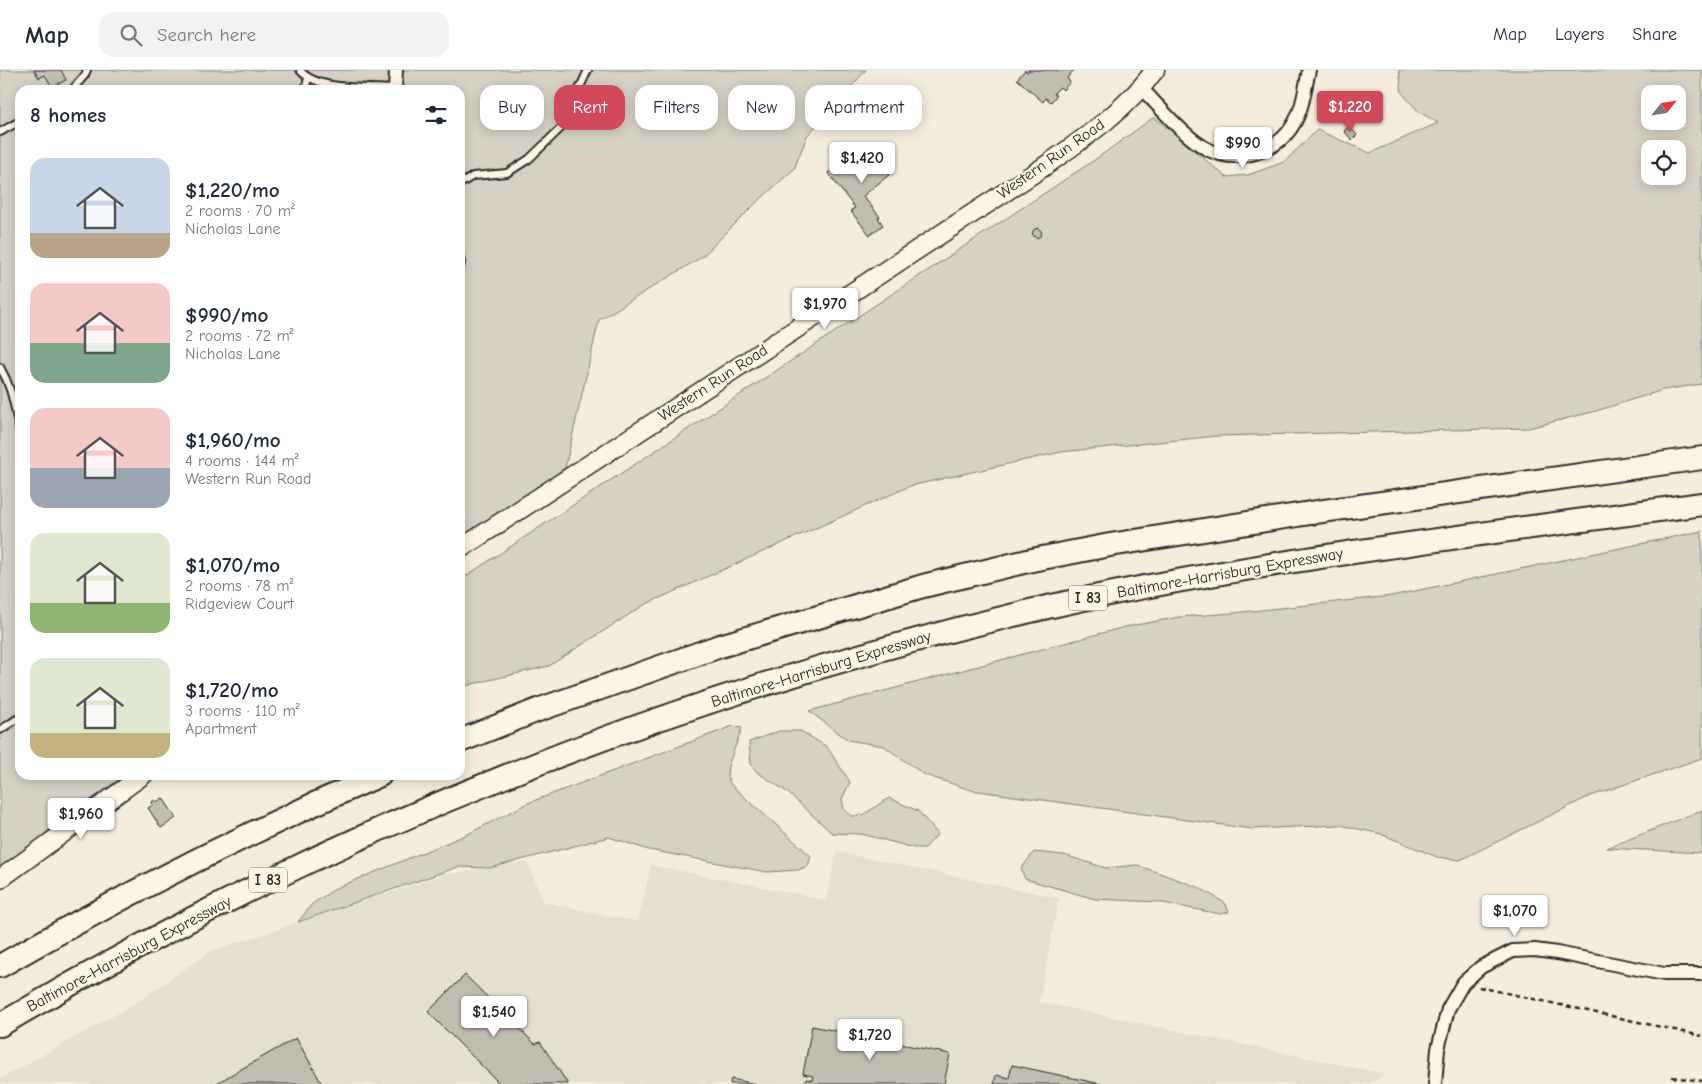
<!DOCTYPE html>
<meta charset="utf-8">
<style>
body{margin:0;font-family:"Comic Neue",sans-serif;background:#f2f2f3;color:#1f2937;height:100vh;display:flex;flex-direction:column;font-size:19px;white-space:nowrap}
*{box-sizing:border-box;margin:0}
p{font-size:16px;color:#747a83}
.icon{flex:none;width:28px;height:28px;fill:none;stroke:currentColor;stroke-width:2;stroke-linecap:round;stroke-linejoin:round}
.map{position:relative;flex:1;overflow:hidden}
.panel{position:absolute;left:15px;top:15px;width:450px;height:695px;display:flex;flex-direction:column;background:#fff;border-radius:15px;box-shadow:0 2px 12px #0003}
.panel>*{flex:none}
.top-card{position:absolute;left:480px;top:15px;width:475px;height:45px;display:flex;gap:10px}
.needle{width:32px;rotate:60deg}
.tools{position:absolute;left:1641px;top:15px;display:grid;gap:10px}
.tools a{display:grid;place-items:center;width:45px;height:45px;border-radius:10px;background:#fff;box-shadow:0 2px 12px #0003;font-size:25px}
.price{position:absolute;translate:-50% -42px;padding:0 11px;border-radius:5px;background:#fff;color:#222;font-size:16px;line-height:32px;filter:drop-shadow(0 1px 2px #0008)}
.price::after{content:'';position:absolute;left:50%;top:30px;width:15px;height:11px;margin-left:-8px;background:inherit;clip-path:polygon(0 0,100% 0,50% 100%)}
.price.current{background:#d1495b;color:#fff}
ul{padding:0;list-style:none}
li{display:flex;align-items:center;gap:15px;height:125px;padding:0 15px}
li span{display:grid;place-items:center;flex:none;width:140px;height:100px;border-radius:15px;color:#555}
li>.icon{margin-inline-start:auto}
span .icon{width:60px;height:60px;fill:#fffc;stroke-width:1}
li b{font-size:21px}
h2{display:flex;justify-content:space-between;align-items:center;height:60px;padding:0 15px;font-size:21px}
.chip{padding:0 18px;border-radius:15px;background:#fff;box-shadow:0 2px 12px #0003;font-size:18px;line-height:45px}
.chip.current{background:#d1495b;color:#fff}
header{display:flex;align-items:center;gap:30px;box-sizing:border-box;height:70px;padding:0 25px;background:#fff;border-bottom:1px solid #e0e1e3}
header strong{font-size:24px}
nav{display:flex;gap:28px;margin-inline-start:auto;font-size:18px}
.search{width:350px;height:45px;background:#f2f2f3;display:flex;align-items:center;gap:12px;box-sizing:border-box;padding:0 18px;border-radius:15px;color:#747a83;font-size:19px}
.map>svg:first-child{display:block}
.built{fill:#e5dfd0}
.green{fill:#d6d1c4;stroke:#807e78;fill-rule:evenodd}
.building{fill:#c2bdb1;stroke:#2b2b2b}
.lines{fill:none;stroke-linecap:round;stroke-linejoin:round}
.lane-casing{stroke:#2b2b2b;stroke-width:10}
.street-casing{stroke:#2b2b2b;stroke-width:16}
.secondary-casing{stroke:#2b2b2b;stroke-width:21}
.highway-casing{stroke:#2b2b2b;stroke-width:26}
.path{stroke:#2b2b2b;stroke-width:2.5;stroke-dasharray:5 4;stroke-linecap:butt}
.lane{stroke:#fcf5e5;stroke-width:6}
.street{stroke:#fcf5e5;stroke-width:12}
.secondary{stroke:#fcf5e5;stroke-width:18}
.highway{stroke:#fcf5e5;stroke-width:22}
.labels{text-anchor:middle;dominant-baseline:central;stroke-width:4.5;stroke-linejoin:round;paint-order:stroke}
.shield{fill:#fcf5e5;stroke:#6a6863;stroke-width:1}
.shield-label{font-size:15px;font-weight:bold;fill:#2b2b2b}
.street-label{font-size:16px;fill:#2b2b2b;stroke:#fcf5e5}
</style>
<header>
<strong>Map</strong>
<div class="search"><svg class="icon" aria-label="search" viewBox="0 0 24 24"><circle cx="10" cy="10" r="6"/><path d="M15 15l6 6"/></svg>Search here</div>
<nav><a>Map</a><a>Layers</a><a>Share</a></nav>
</header>
<div class="map">
<svg width="1702" height="1014" viewBox="0 0 1702 1014">
<rect width="100%" height="100%" fill="#f4edde"/>
<filter id="ink" filterUnits="userSpaceOnUse"><feTurbulence type="fractalNoise" baseFrequency=".02" numOctaves="2"/><feDisplacementMap in="SourceGraphic" scale="10" xChannelSelector="R" yChannelSelector="G"/><feConvolveMatrix kernelMatrix="1 2 1 2 8 2 1 2 1" color-interpolation-filters="sRGB"/></filter>
<g filter="url(#ink)">
<path class="built" d="M837 782 1059 828 1039 932 1385 1004 1369 1014H0V1009L133 935 211 881 443 805 527 792 544 832 638 852 651 795 826 830Z"/>
<path class="green" d="M0 0H866L807 66 794 99 755 134 703 186 599 250 565 398 460 472V20H20V705H125L45 763 49 766 0 803Z
M1399 0H1702V314L1663 320 1596 341 1529 358 1217 366 1061 382 910 416 644 535 549 596 460 617V510L1096 89 1154 47 1226 107 1248 105 1284 92 1317 60 1370 83 1438 53 1419 42 1402 23ZM1650 24H1678V51H1650ZM1650 79H1678V106H1650Z
M1702 461V688L1588 727 1460 790 1437 787 1381 764 1340 755 1252 759 971 720 925 705 884 676 848 670 809 641 1125 557 1179 547 1233 543 1391 526Z
M733 656 742 658 728 696 727 706 731 715 811 786 808 796 798 800 767 802 649 780 609 767 490 798 458 797 298 852 312 834 336 818 468 764 528 733Z
M779 661H801L827 677 850 712 842 729 844 739 852 746 863 745 889 728 918 741 938 764 925 778H914L862 764 832 763 787 722 757 702 751 694 749 672Z
M1702 740V783L1607 778Z
M1034 782 1064 785 1106 798 1137 795 1198 817 1225 833 1229 842 1220 844 1158 832 1095 829 1025 809 1021 799Z"/>
<path class="building" d="M34 0H61L66 10 52 17 45 5 39 8Z
M1025 0 1027 2 1028 0H1074L1067 8 1070 12 1063 20 1060 17 1054 23 1056 26 1051 32 1046 28 1043 32 1017 9Z
M1349 56 1357 65 1352 70 1344 61Z
M879 78 888 90 883 94 890 104 863 126 880 147 878 148 883 155 870 165 852 143 851 140 855 138 828 103 857 81 862 87 871 80 873 83Z
M1032.5 163a4.5 4.5 0 1 1 9 0a4.5 4.5 0 1 1-9 0Z
M163 728 176 748 161 758 148 738 153 735 152 732 155 730 156 732Z
M465 905 535 974 540 972 568 1014H500L428 942Z
M812 956 950 984 944 1014H805L806 1009 812 1010 813 1006 803 1004Z
M296 968 322 1014H215Z
M1012 995 1101 1014H994L996 1005 1009 1008Z
M731 1009 756 1014H730Z"/>
<g class="lines">
<defs>
<path id="lane" d="M300 0C316 21 370 17 395 19
M72 20 85 5 87 0
M305 20 308 8
M0 62 20 51
M460 114 473 106 507 103 529 89 561 58 588 0
M460 188 461 193 460 197
M0 297C13 319 14 338 20 362
M0 660 20 647"/>
<path id="street" d="M1141 18C1160 37 1186 69 1209 80 1238 94 1277 82 1293 55 1303 39 1305 18 1309 0
M395 20 396 0
M1435 1014 1438 979 1448 939 1463 913 1481 897 1513 881 1535 880 1557 883 1664 904H1702"/>
<path id="secondary" d="M460 479 1042 98C1083 69 1125 41 1155 0
M0 809 143 705"/>
<path id="highway" d="M460 671 538 640 720 576 923 516 1032 490 1110 475 1323 441 1702 388
M0 896C123 825 250 761 380 705
M0 955C325 762 675 624 1043 538 1122 520 1202 506 1282 493 1422 471 1562 453 1702 434"/>
</defs>
<use href="#lane" class="lane-casing"/>
<use href="#street" class="street-casing"/>
<use href="#secondary" class="secondary-casing"/>
<use href="#highway" class="highway-casing"/>
<path class="path" d="M1479 917 1702 966
M514 934 519 935
M1672 1007 1702 1011"/>
<use href="#lane" class="lane"/>
<use href="#street" class="street"/>
<use href="#secondary" class="secondary"/>
<use href="#highway" class="highway"/>
</g>
</g>
<g class="labels">
<g class="shield">
<rect x="1069" y="515.5" width="38" height="25" rx="4"/>
<rect x="249" y="797.5" width="38" height="25" rx="4"/>
</g>
<g class="shield-label">
<text x="1088" y="528">I 83</text>
<text x="268" y="810">I 83</text>
</g>
<g class="street-label">
<text transform="translate(1051 89) rotate(-35)">Western Run Road</text>
<text transform="translate(713 313) rotate(-33)">Western Run Road</text>
<text transform="translate(1230 503) rotate(-10)">Baltimore-Harrisburg Expressway</text>
<text transform="translate(821 599) rotate(-17)">Baltimore-Harrisburg Expressway</text>
<text transform="translate(129 884) rotate(-28)">Baltimore-Harrisburg Expressway</text>
</g>
</g>
</svg>
<div class="tools">
<a><svg class="needle" viewBox="-14 -14 28 28"><path d="M0-13l5 13h-10z" fill="#e53935"/><path d="M0 13l5-13h-10z" fill="#747a83"/></svg></a>
<a><svg class="icon" aria-label="locate" viewBox="0 0 24 24"><circle cx="12" cy="12" r="6"/><path d="M12 2v4M12 18v4M2 12h4M18 12h4"/></svg></a>
</div>
<b class="price current" style="left:1350px;top:63px">$1,220</b>
<b class="price" style="left:1243px;top:99px">$990</b>
<b class="price" style="left:862px;top:114px">$1,420</b>
<b class="price" style="left:825px;top:260px">$1,970</b>
<b class="price" style="left:81px;top:770px">$1,960</b>
<b class="price" style="left:1515px;top:867px">$1,070</b>
<b class="price" style="left:494px;top:968px">$1,540</b>
<b class="price" style="left:870px;top:991px">$1,720</b>
<div class="top-card">
<a class="chip">Buy</a>
<a class="chip current">Rent</a>
<a class="chip">Filters</a>
<a class="chip">New</a>
<a class="chip">Apartment</a>
</div>
<section class="panel">
<h2>8 homes<svg class="icon" aria-label="filters" viewBox="0 0 24 24"><path d="M4 7h16M4 17h16"/><circle cx="9" cy="7" r="2"/><circle cx="15" cy="17" r="2"/></svg></h2>
<ul>
<li><span style="background:linear-gradient(#c9d6e8 75%,#b9a48a 0)"><svg class="icon" aria-label="home" viewBox="0 0 24 24"><path d="M3 11l9-7 9 7M6 9v11h12V9"/></svg></span><div><b>$1,220/mo</b><p>2 rooms · 70 m²</p><p>Nicholas Lane</p></div></li>
<li><span style="background:linear-gradient(#f6c9c9 60%,#7fa58c 0)"><svg class="icon" aria-label="home" viewBox="0 0 24 24"><path d="M3 11l9-7 9 7M6 9v11h12V9"/></svg></span><div><b>$990/mo</b><p>2 rooms · 72 m²</p><p>Nicholas Lane</p></div></li>
<li><span style="background:linear-gradient(#f6c9c9 60%,#9aa5b1 0)"><svg class="icon" aria-label="home" viewBox="0 0 24 24"><path d="M3 11l9-7 9 7M6 9v11h12V9"/></svg></span><div><b>$1,960/mo</b><p>4 rooms · 144 m²</p><p>Western Run Road</p></div></li>
<li><span style="background:linear-gradient(#dfe7d0 70%,#8fb573 0)"><svg class="icon" aria-label="home" viewBox="0 0 24 24"><path d="M3 11l9-7 9 7M6 9v11h12V9"/></svg></span><div><b>$1,070/mo</b><p>2 rooms · 78 m²</p><p>Ridgeview Court</p></div></li>
<li><span style="background:linear-gradient(#dfe7d0 75%,#c2b280 0)"><svg class="icon" aria-label="home" viewBox="0 0 24 24"><path d="M3 11l9-7 9 7M6 9v11h12V9"/></svg></span><div><b>$1,720/mo</b><p>3 rooms · 110 m²</p><p>Apartment</p></div></li>
</ul>
</section>
</div>
